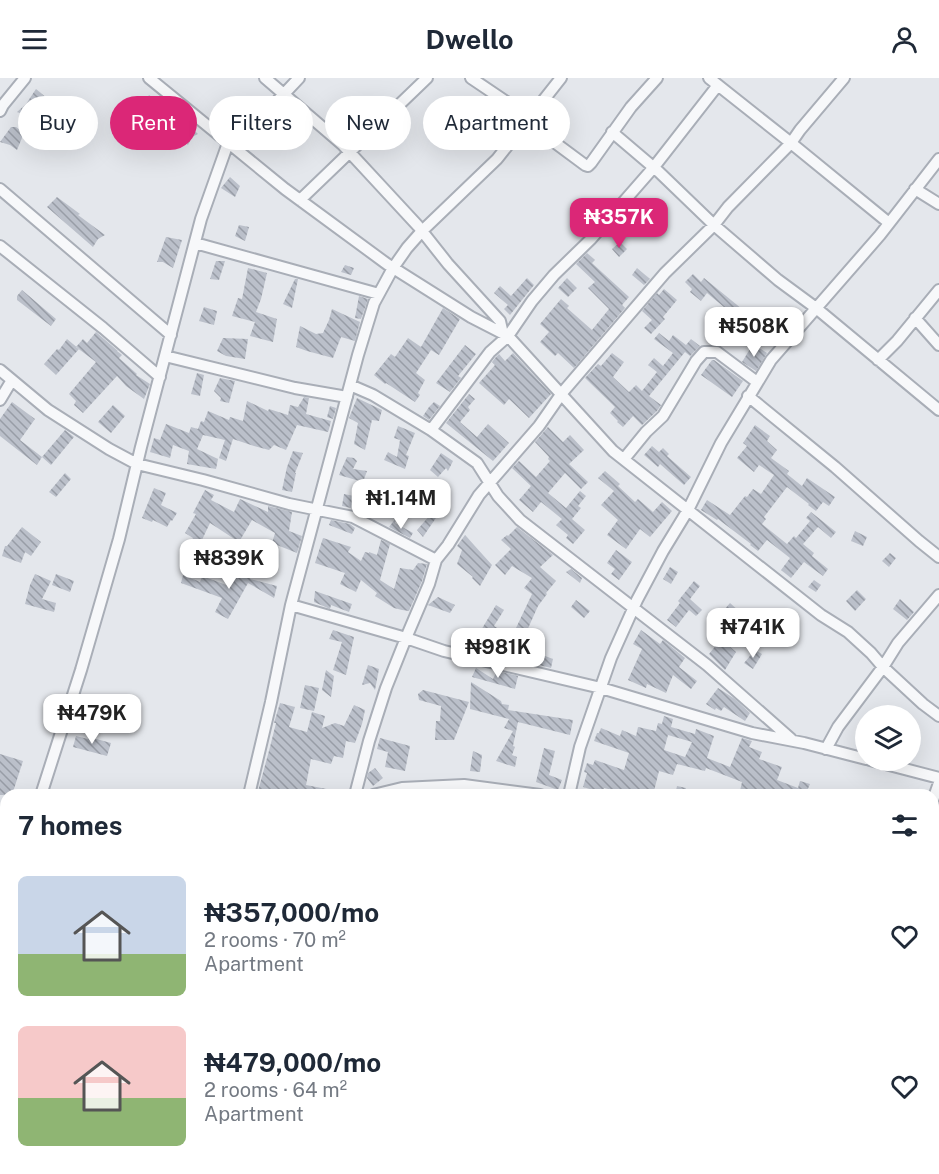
<!DOCTYPE html>
<meta charset="utf-8">
<style>
body{margin:0;font-family:"Public Sans",sans-serif;background:#f6f6f7;color:#1f2937;height:100vh;display:flex;flex-direction:column;font-size:22px;white-space:nowrap}
*{box-sizing:border-box;margin:0}
p{font-size:20px;color:#747a83}
.icon{flex:none;width:33px;height:33px;fill:none;stroke:currentColor;stroke-width:2;stroke-linecap:round;stroke-linejoin:round}
.map{position:relative;flex:1;overflow:hidden}
.side{position:absolute;left:0px;top:711px;width:939px;height:386px;display:flex;flex-direction:column;background:#fff;border-radius:18px 18px 0 0;box-shadow:0 6px 24px #0002}
.side>*{flex:none}
.guide{position:absolute;left:18px;top:18px;width:600px;height:54px;display:flex;gap:12px}
.buttons{position:absolute;left:855px;top:627px;display:grid;gap:12px}
.buttons a{display:grid;place-items:center;width:66px;height:66px;border-radius:50%;background:#fff;box-shadow:0 6px 24px #0002;font-size:30px}
.price{position:absolute;translate:-50% -51px;padding:0 14px;border-radius:12px;background:#fff;color:#222;font-size:20px;line-height:39px;filter:drop-shadow(0 2px 3px #0008)}
.price::after{content:'';position:absolute;left:50%;top:36px;width:18px;height:14px;margin-left:-9px;background:inherit;clip-path:polygon(0 0,100% 0,50% 100%)}
.price.on{background:#db2777;color:#fff}
ul{padding:0;list-style:none}
li{display:flex;align-items:center;gap:18px;height:150px;padding:0 18px}
li span{display:grid;place-items:center;flex:none;width:168px;height:120px;border-radius:9px;color:#555}
li>.icon{margin-inline-start:auto}
span .icon{width:72px;height:72px;fill:#fffc;stroke-width:1}
li b{font-size:26px}
h2{display:flex;justify-content:space-between;align-items:center;height:72px;padding:0 18px;font-size:26px}
.pill{padding:0 21px;border-radius:27px;background:#fff;box-shadow:0 6px 24px #0002;font-size:21px;line-height:54px}
.pill.on{background:#db2777;color:#fff}
header{display:flex;justify-content:space-between;align-items:center;height:78px;padding:0 18px;background:#fff;font-size:27px;font-weight:700}
.map>svg:first-child{display:block}
.building{fill:url(#building-back-hatch);fill-rule:evenodd}
.lines{fill:none;stroke-linecap:round;stroke-linejoin:round}
.minor-casing{stroke:#a9aeb7;stroke-width:14}
.tertiary-casing{stroke:#a9aeb7;stroke-width:15}
.minor{stroke:#f7f8fa;stroke-width:10}
.tertiary{stroke:#f7f8fa;stroke-width:12}
</style>
<header><svg class="icon" aria-label="menu" viewBox="0 0 24 24"><path d="M4 6h16M4 12h16M4 18h16"/></svg>Dwello<svg class="icon" aria-label="person" viewBox="0 0 24 24"><circle cx="12" cy="8" r="4"/><path d="M4 21q1-7 8-7t8 7"/></svg></header>
<div class="map">
<svg width="939" height="1096" viewBox="0 0 939 1096">
<defs>
<pattern id="building-back-hatch" width="6" height="6" patternUnits="userSpaceOnUse" patternTransform="scale(1.5)"><rect width="6" height="6" fill="#bbc0ca"/><path d="M-1 5l2 2M0 0l6 6M5-1l2 2" fill="none" stroke="#989da6"/></pattern>
</defs>
<rect width="100%" height="100%" fill="#e4e7ec"/>
<path class="building" d="M36 11 48 21 31 39 17 34 26 26Z
M149 17 177 36 198 56 192 59 188 67 163 44 141 29Z
M11 49H16L24 55 17 72 10 67 0 64Z
M230 99 240 108 235 119 221 110Z
M57 119 80 136 78 137 105 157 98 161 93 169 47 129Z
M239 147 249 149 245 163 235 158Z
M166 159 182 162 173 190 163 184H157Z
M620 164 627 171 619 179 612 171Z
M587 175 595 182 592 185 629 219 622 227 625 230 574 290 558 275 555 278 540 264 549 254 540 246 561 221 569 228 567 230 592 252 609 231 588 210 595 204 576 186Z
M216 183H225L219 202 210 201Z
M345 187 354 190 351 197 341 194Z
M248 190 267 195 261 221 256 234 277 241 273 264 250 258 255 244 232 238 238 220 242 221Z
M637 190 650 201 644 207 632 197Z
M693 196 701 204 704 200 742 231 738 237 731 232 730 234 707 215 701 223 690 214 692 211 685 204Z
M527 200 534 207 510 237 504 231 508 227 494 215 500 208 511 218Z
M567 200 577 210 568 219 558 210Z
M295 201H298L292 230 283 226Z
M664 211 677 222 663 239 665 241 651 256 644 250 652 242 642 233 657 215 659 217Z
M22 212 56 241 51 248 17 222V218Z
M359 218 368 221 361 241 355 240Z
M204 229 217 233 214 247 199 243Z
M770 229 777 235 763 252 746 237 751 231 761 239Z
M443 230 460 241 439 277 431 272 416 295 425 302 418 315 420 317 415 324 386 305 385 306 374 297 391 276 395 279 408 260 421 269Z
M332 231 360 244 355 263 341 259 333 280 307 273 296 269 300 248 316 256 323 255 329 242Z
M96 254 118 273H117L122 277 119 280 137 296 136 297 150 306 144 321 126 308 117 298 83 335 74 327 76 323 69 316 96 284 76 269 83 261 87 265Z
M659 255 669 263 673 257 686 267 691 261 700 268 690 278 685 274 649 318 661 327 657 333 642 347 633 338 623 349 617 344 618 343 610 335 615 329 585 300 598 286 601 288 612 275 624 284 613 299 629 314 636 307 642 313 657 294 648 287 654 280 663 288 673 275 654 261Z
M223 260 248 261 245 281 226 278 217 273Z
M67 261 79 271 56 297 44 286 57 271 59 272Z
M753 266 767 275 756 293 742 284Z
M465 267 476 276 458 298 461 300 450 314 436 305Z
M513 275 551 316 529 340 509 321 504 327 479 305 495 287 492 284 496 279 499 276 505 283Z
M712 282H714L743 303 732 319 701 297Z
M197 295 204 297 200 318 191 316Z
M220 300 235 303 229 325 220 323 221 320 214 313Z
M469 316 475 321 468 329 470 332 460 344 477 359 488 346 509 365 493 383 446 345Z
M304 319 309 320 306 336 331 343 329 351 328 354 297 347 286 372 274 367 269 372 254 368 233 361 226 383 219 380 225 362 203 357 197 371 218 381 216 391 187 386 189 373 173 367 170 380 150 374 154 360 160 362 166 346 189 355 191 349 198 351 201 343 204 344 208 333 229 342 230 339 243 343 247 323 268 333 269 331 288 337 290 327 298 329Z
M357 320 382 332 379 343 372 342 365 372 354 366 358 345 349 340Z
M12 324 35 341 20 362 42 379 37 387 0 358V341Z
M434 324 440 328 429 342 423 338 429 329Z
M113 327 125 338 111 355 98 344Z
M330 328 336 330 333 341 327 339Z
M755 347 770 358 767 363 777 372 771 380 789 393 787 396 802 408 807 400 835 419 829 428 823 424 816 433 808 427 809 426 787 409 764 439 766 441 762 446 787 466 794 458 796 460 810 443 806 440 811 434 836 454 831 460 818 449 803 466 814 475 812 478 828 491 823 498 804 484 791 500 781 492 790 480 767 462 758 473 750 467 751 466 718 441 717 442 701 432 707 422 730 437 745 418 747 419 753 411 761 416 774 397 759 387 754 394 737 380 747 368 743 365Z
M398 348 415 355 406 377 409 378 405 391 384 382 388 374 397 379 400 362 394 360Z
M548 349 563 364 570 357 584 372 569 386 588 404 581 411 565 395 548 415 566 430 580 413 586 418 578 428 581 430 572 441 585 452 573 466 566 460 568 457 556 447 562 441 541 424 533 434 519 422 531 408 512 390 519 383 536 399 550 383 548 381 549 379 535 364Z
M65 352 74 359 51 387 42 379Z
M652 368 659 374 663 370 669 376 667 378 691 399 684 407 660 386 658 389 644 377Z
M293 373 303 375 295 395H296L292 414 282 412 287 389Z
M441 375 453 383 448 393 446 390 438 399 430 392Z
M347 379 354 380 357 383 353 391 367 393 363 404 339 397Z
M605 393 620 406 618 408 635 424 638 421 653 434 662 424 672 433 650 459 640 451 626 471 607 457 618 442 601 427 614 413 598 400Z
M65 395 71 401 56 419 49 414Z
M383 403 389 408 385 421 376 419Z
M154 410 166 415 161 427 177 435 172 443 171 442 167 449 153 442 152 444 142 440Z
M205 412 214 417 211 422 234 434 240 421 268 434V428L292 434 289 453 302 458 297 475 272 465 275 455 252 442 239 464 210 445 201 464 219 470 216 479 189 470 193 460 185 455 196 436 193 435Z
M344 416 354 418 351 430 342 428Z
M426 417 442 431 423 459 417 452 431 436 417 428Z
M396 440 395 445 413 455 410 460 389 449Z
M331 442 350 446 355 450 352 456 329 447Z
M22 449 41 464 31 478 25 474 21 485 2 478 5 468H7Z
M517 449 553 477 540 489 556 503 546 515 547 516 538 528 526 555 516 550 532 516 524 510 532 500 512 488 505 497 495 487 511 471 501 462 507 457 508 458Z
M855 453 867 459 863 468 851 463Z
M465 457 492 487 480 508 472 500 473 499 457 486 462 472 457 468Z
M323 460 351 469 348 474 361 483 365 474 369 475V474L377 477 381 462 390 466 380 502 394 511 400 490 413 492 418 485 427 486 422 503 409 533 402 532 394 530 375 518 377 515 361 502 356 514 340 506 345 495 315 485Z
M616 472 632 484 619 502 611 496 615 491 607 485Z
M890 475 896 480 889 489 882 483Z
M670 489 678 494 671 506 663 501Z
M571 491 582 500 580 505 566 494Z
M238 492 251 499 250 501 277 508 274 520 248 505 228 541 215 534 222 520 181 505 183 497 200 504 202 498 229 508Z
M35 496 51 503 42 521 56 525 54 534 25 526 30 507Z
M56 496 74 503 70 514 52 507Z
M814 502 821 507 816 514 808 509Z
M694 503 700 508 690 521 702 532 696 538 689 532 676 549 667 542 680 525 678 523Z
M857 512 866 521 855 533 846 523Z
M315 513 352 526 349 534 331 527 330 531 314 524Z
M438 519 455 527 450 535 428 527Z
M900 521 914 534 907 542 893 531Z
M576 522 590 533 584 540 571 529Z
M730 525 741 535 743 532 752 538 743 551 734 545 736 542 724 532Z
M496 527 504 532 494 548 502 553 495 563 480 554Z
M333 552 354 559 346 597 333 592 342 564 329 561Z
M641 552 660 566 663 562 685 580 679 589 697 603 691 611 673 597 666 615 647 606 646 610 628 602 642 571 633 566Z
M721 561 736 574 725 592 709 576Z
M755 572 762 576 753 591 744 585Z
M540 576 553 581 551 590 535 586Z
M368 587 379 591 375 612 370 605 362 607Z
M476 590 493 601 497 593 518 598 515 611 472 599Z
M326 592 334 598 331 619 322 612Z
M471 604 501 623 502 626 509 627 508 632 573 642 570 657 518 644 513 668 515 669 512 677 517 679 515 689 496 683 513 653 504 650 509 641 470 631Z
M305 607 319 610 314 633 300 630Z
M718 610 735 621 750 635 745 643 724 629 721 633 716 630 715 632 706 626Z
M423 612 469 624 454 662H435L436 643H440L441 628 419 622 418 616Z
M280 625 295 629 289 649 307 654 312 634 325 638 322 650 335 645 344 648 354 627 365 632 362 646 355 665 346 663 343 680 334 678 331 686 311 681 306 707 337 713V717H257L270 669 276 645H274Z
M664 638 673 641 671 649 695 656 696 651 714 658 707 680 730 689 742 660 752 663 749 669 762 674 759 681 782 689 777 702 798 710 800 703 810 706 807 713 815 717H739L742 704 706 690 705 693 677 686 673 697 659 693 653 717H633L604 710 603 715 583 709 587 695 584 694 587 685 593 687 595 682 624 692 629 675 594 663 597 655H599L601 650 620 658 622 652 636 658 638 649 656 653 658 645 662 646ZM668 657 692 664 685 679 664 672Z
M76 658 88 661 89 659 111 665 107 678 73 669Z
M380 660 410 668 405 693 385 689 388 674 377 671Z
M544 670 555 673 549 697 562 702 558 712 536 704Z
M473 673 482 677 480 694 470 693Z
M0 676 23 683 12 717H0Z
M375 690 383 700 373 708 367 700 368 695Z
M677 708 686 710 684 717H675Z"/>
<g class="lines">
<defs>
<path id="minor" d="M149 0 285 111 387 186 471 239 508 258 613 373 821 537 848 554 871 575 883 589 923 626 939 638
M265 0 343 67 418 148 448 186 500 243 503 256
M471 0 511 27 554 64 585 87 588 88 591 85 631 29 657 0
M709 0 791 65 889 145
M0 33 3 27 25 0
M612 54 659 94 714 147 778 202 816 230 939 332
M234 69 299 0
M0 111 171 257
M915 111 939 126
M300 122 427 0
M195 165 379 216
M0 168 103 250 160 299
M915 240 939 267
M165 278 295 310 347 319
M878 282 897 263 939 212
M0 292 48 332 109 371 137 386 203 402 289 426 353 439 436 482
M350 307 373 317 431 352 477 385 498 418 520 442 707 587 791 661
M748 318 835 389 919 463 939 479
M0 322 12 302
M431 352 490 274 508 258 532 223 554 197 591 161 654 89 718 7
M624 381 646 354 663 338 696 283 704 274H717L757 304
M291 527 406 560 444 573 601 610 752 655 804 665 866 681
M826 671 838 649 883 589 898 565 939 517
M870 682 939 700
M41 717 81 592 119 461 141 369 201 141 228 65
M249 717 271 624 291 527 358 277 374 225 393 190 407 170 422 153 497 81 561 0
M355 717 369 663 386 610 406 560 429 506 436 482 448 467 479 417 539 348 562 315 665 195 714 147 728 129 791 65 800 52 844 0
M373 717 402 710 464 707 540 717
M569 717 580 669 611 580 637 522 663 473 688 432 721 365 771 282 880 157 939 81
M933 722 939 705
M933 814 939 816
M45 1096 47 1090
M491 1096 495 1090"/>
<path id="tertiary" d="M0 818 6 820
M933 1062 939 1064"/>
</defs>
<use href="#minor" class="minor-casing"/>
<use href="#tertiary" class="tertiary-casing"/>
<use href="#minor" class="minor"/>
<use href="#tertiary" class="tertiary"/>
</g>
</svg>
<div class="buttons">
<a><svg class="icon" aria-label="layers" viewBox="0 0 24 24"><path d="M12 4l9 5-9 5-9-5zM3 14l9 5 9-5"/></svg></a>
</div>
<b class="price on" style="left:619px;top:171px">₦357K</b>
<b class="price" style="left:754px;top:280px">₦508K</b>
<b class="price" style="left:401px;top:452px">₦1.14M</b>
<b class="price" style="left:229px;top:512px">₦839K</b>
<b class="price" style="left:753px;top:581px">₦741K</b>
<b class="price" style="left:498px;top:601px">₦981K</b>
<b class="price" style="left:92px;top:667px">₦479K</b>
<div class="guide">
<a class="pill">Buy</a>
<a class="pill on">Rent</a>
<a class="pill">Filters</a>
<a class="pill">New</a>
<a class="pill">Apartment</a>
</div>
<section class="side">
<h2>7 homes<svg class="icon" aria-label="filters" viewBox="0 0 24 24"><path d="M4 7h16M4 17h16"/><circle cx="9" cy="7" r="2"/><circle cx="15" cy="17" r="2"/></svg></h2>
<ul>
<li><span style="background:linear-gradient(#c9d6e8 65%,#8fb573 0)"><svg class="icon" aria-label="home" viewBox="0 0 24 24"><path d="M3 11l9-7 9 7M6 9v11h12V9"/></svg></span><div><b>₦357,000/mo</b><p>2 rooms · 70 m²</p><p>Apartment</p></div><svg class="icon" aria-label="heart" viewBox="0 0 24 24"><path d="M12 20l-8-8c-3-5 5-10 8-4 3-6 11-1 8 4z"/></svg></li>
<li><span style="background:linear-gradient(#f6c9c9 60%,#8fb573 0)"><svg class="icon" aria-label="home" viewBox="0 0 24 24"><path d="M3 11l9-7 9 7M6 9v11h12V9"/></svg></span><div><b>₦479,000/mo</b><p>2 rooms · 64 m²</p><p>Apartment</p></div><svg class="icon" aria-label="heart" viewBox="0 0 24 24"><path d="M12 20l-8-8c-3-5 5-10 8-4 3-6 11-1 8 4z"/></svg></li>
</ul>
</section>
</div>
